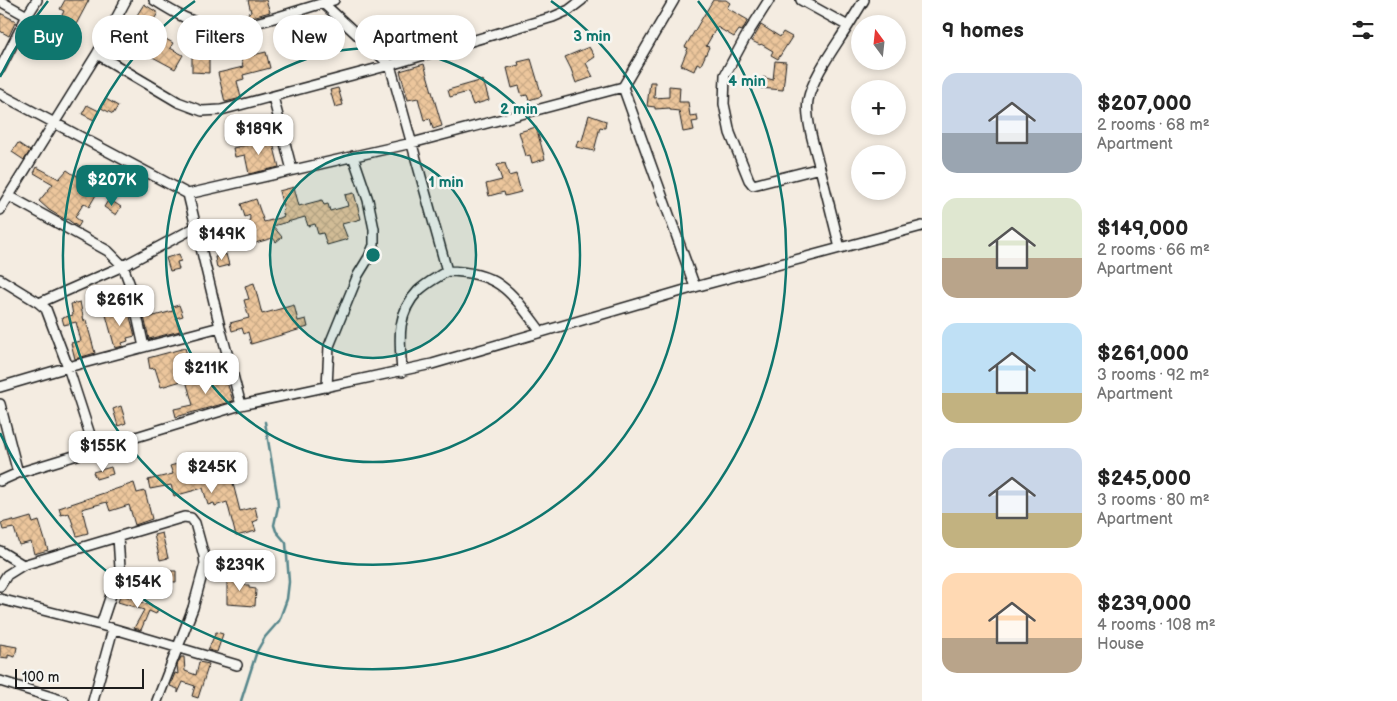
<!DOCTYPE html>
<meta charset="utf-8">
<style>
body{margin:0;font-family:"Balsamiq Sans",sans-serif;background:#f2f2f2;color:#222;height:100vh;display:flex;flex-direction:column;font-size:19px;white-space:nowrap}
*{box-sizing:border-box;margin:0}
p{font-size:16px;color:#767676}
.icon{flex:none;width:28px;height:28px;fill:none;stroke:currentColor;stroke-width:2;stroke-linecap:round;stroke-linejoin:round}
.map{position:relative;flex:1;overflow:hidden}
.drawer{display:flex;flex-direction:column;background:#fff;width:475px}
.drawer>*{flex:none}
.guide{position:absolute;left:15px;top:15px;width:475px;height:45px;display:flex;gap:10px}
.needle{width:32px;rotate:345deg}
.fabs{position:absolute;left:851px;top:15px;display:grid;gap:10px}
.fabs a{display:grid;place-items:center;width:55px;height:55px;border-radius:50%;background:#fff;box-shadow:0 2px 8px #0003;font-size:25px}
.scale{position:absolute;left:15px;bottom:12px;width:129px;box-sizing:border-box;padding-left:5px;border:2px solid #1c1c1c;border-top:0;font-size:14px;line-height:18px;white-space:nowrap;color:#1c1c1c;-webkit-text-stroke:4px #f6f6f2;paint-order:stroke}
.price{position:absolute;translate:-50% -42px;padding:0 11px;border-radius:10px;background:#fff;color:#222;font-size:16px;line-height:32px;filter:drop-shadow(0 1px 2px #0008)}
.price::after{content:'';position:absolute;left:50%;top:30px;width:15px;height:11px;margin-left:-8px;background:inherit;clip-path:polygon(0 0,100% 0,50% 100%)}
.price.on{background:#0f766e;color:#fff}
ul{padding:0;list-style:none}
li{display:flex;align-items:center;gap:15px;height:125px;padding:0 20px}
li span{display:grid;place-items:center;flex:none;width:140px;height:100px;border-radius:15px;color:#555}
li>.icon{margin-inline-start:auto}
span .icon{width:60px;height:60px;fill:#fffc;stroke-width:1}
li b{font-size:21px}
h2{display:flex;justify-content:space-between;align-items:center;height:60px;padding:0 20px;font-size:21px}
.tag{padding:0 18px;border-radius:22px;background:#fff;box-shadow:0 2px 8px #0003;font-size:18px;line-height:45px}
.tag.on{background:#0f766e;color:#fff}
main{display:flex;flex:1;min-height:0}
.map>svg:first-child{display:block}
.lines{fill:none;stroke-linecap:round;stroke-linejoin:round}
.stream{stroke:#56868b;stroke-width:2.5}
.building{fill:url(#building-cross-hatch);stroke:#1c1c1c}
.minor-casing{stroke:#1c1c1c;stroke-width:12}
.minor{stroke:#f6f6f2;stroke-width:9}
.ring{fill:none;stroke:#0f766e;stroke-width:2.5}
.centre{fill:#0f766e;stroke:#f6f6f2;stroke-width:2.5}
.ring-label{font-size:15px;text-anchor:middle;font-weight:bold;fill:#0f766e;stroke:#f6f6f2;stroke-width:5;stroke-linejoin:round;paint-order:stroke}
</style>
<main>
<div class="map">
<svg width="922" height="701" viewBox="0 0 922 701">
<defs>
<pattern id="building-cross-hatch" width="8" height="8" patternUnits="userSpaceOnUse" patternTransform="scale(1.25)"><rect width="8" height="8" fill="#ecc69c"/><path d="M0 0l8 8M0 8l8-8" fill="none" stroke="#caaa86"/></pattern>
</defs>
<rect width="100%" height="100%" fill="#f4ece1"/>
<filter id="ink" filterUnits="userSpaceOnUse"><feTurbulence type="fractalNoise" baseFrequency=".02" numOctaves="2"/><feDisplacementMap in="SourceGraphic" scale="10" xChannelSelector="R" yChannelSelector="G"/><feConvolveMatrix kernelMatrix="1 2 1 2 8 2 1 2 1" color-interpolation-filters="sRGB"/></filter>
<g filter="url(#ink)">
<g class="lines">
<path class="stream" d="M241 701 257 651 265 637 279 621 287 599 289 582 286 543 276 531 274 525 278 507 277 494 265 422"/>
</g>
<path class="building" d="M65 0H89L72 32 76 35 71 45 66 42 63 48 56 44 63 31 56 27 64 11 60 9Z
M248 0H266L270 12 249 18 248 13 251 12Z
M713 0H726L730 3 727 8 748 20 742 31 739 30 734 37 717 27 706 46 709 47 701 65 697 63 694 71 681 65 688 48 685 47Z
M144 4 158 13 146 32 132 23Z
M0 13 16 21 9 36 0 31Z
M305 16 310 40 316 38 318 47 288 54 284 41 301 37 297 18Z
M761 25 780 37 783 32 792 37 778 59 771 55 773 51 761 44 760 45 752 41Z
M164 38 173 43 170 48 183 55 175 69 147 54 155 39 162 43Z
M589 47 595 57 586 63 593 77 576 83 571 69 565 57Z
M266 52 270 68 243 75 244 79 237 81 241 98 225 102 218 73 243 67 241 58Z
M192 54H204V57H209V73L192 72Z
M531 59 542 96 529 100 527 95 522 96 519 86 512 88 507 68 519 65 518 62Z
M775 61 786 62 783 90 760 88 763 77 773 80Z
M424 64 442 126 433 129 430 118 424 120 418 98 408 100 400 71Z
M483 80 489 100 473 105 468 92 450 97 448 90Z
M650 82H655L654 98 669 97V86L680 87 679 102H688L690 116 697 115 698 121 692 122 694 130 683 132 679 111 670 110V108L655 109V107L647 106Z
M338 88 343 105 335 107 330 90Z
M106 99 118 106 113 114 101 108Z
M87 105 99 111 94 120 82 114Z
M589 115 606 121 605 128 600 127 594 151 576 147 578 140 582 141Z
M536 127 545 159 532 163 530 155 526 156 519 132Z
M272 139 279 167 249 174 245 155 235 157 233 148Z
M18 143 30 151 24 160 12 152Z
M505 163 509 176 516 174 521 192 505 196 504 192 489 196 486 184 502 180 497 165Z
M37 167 59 179 67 170 74 175V174L92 183 89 188 97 193 89 207 84 203 75 217 81 222 78 227 67 219 66 220 49 210 39 201 53 184 34 173Z
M294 187 299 206 322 200 324 205 328 204 330 211 348 206 345 195 354 193 361 219 342 224 348 239 327 245 323 233 318 234 315 224 308 226 305 217 273 226 282 237 276 242 273 238 241 247V239L249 237 250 215 245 217 241 204 256 199 264 222 280 218 284 216 282 211 284 210 279 191Z
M109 199 121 207 116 215 104 207Z
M179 254 181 261 177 262 179 269 170 271 166 258Z
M226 254 229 265 217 268 215 257Z
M254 283 262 314 294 305 298 321 306 319 308 327 251 344 248 332 244 334 242 328 232 331 230 323 249 318 244 300 249 299 245 286Z
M80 302 84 321 86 320 95 353 75 359 71 343 81 341 76 322 64 325 62 318 73 315 71 304Z
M179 305 183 316 176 318 180 331 149 339 143 312 148 311 150 317 173 311 172 307Z
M128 309 135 336 127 338 128 341 122 343 123 346 115 348 106 315Z
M185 348 188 358 179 361 185 380 161 387 155 368 150 369 148 358Z
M191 375 194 383 197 382V384L225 376 233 401 176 417 174 409 193 405 185 377Z
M121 406 126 423 118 426 113 409Z
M177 464 182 480 229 468 240 511 255 507 258 520 253 522 256 531 236 536 227 502 215 506 214 503 208 505 203 488 174 496 171 485 150 489 148 480 173 474 170 466Z
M111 467 113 474 96 479 93 472Z
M134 483 137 493 145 491 152 519 135 525 129 505 110 511 107 502 82 509 88 533 77 536 69 513 61 515 59 508Z
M31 517 33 523 39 521 48 550 34 554 31 542 19 545 14 528 3 530 1 523 13 520 14 522Z
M162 533 168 558 160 560 154 535Z
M158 571H176V582L158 581Z
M232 572H240V585H249V588L256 589 255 606 227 604V581H231Z
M121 594 158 609 156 614 149 611 141 630 134 628 144 610 118 602Z
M216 632 223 634 217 652 208 650Z
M0 644 17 647 15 657 8 655V658L0 657Z
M181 657H184L185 671 196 675 199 662 209 664 198 698 192 696 195 686 183 682 178 693V689L170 686 175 673 178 674 177 665Z"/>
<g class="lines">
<defs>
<path id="minor" d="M154 0C173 12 194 25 218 27 251 29 300 9 334 0
M769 0 745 38 725 75 724 104 730 133 749 180 753 185 820 168C815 150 805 118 808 100 813 76 835 47 848 26
M801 0 848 26 864 0
M0 1 27 16 37 0
M323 3 390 65 447 271C500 272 511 292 541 332
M97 54 178 102 202 111 221 110 390 65 553 17 569 10 582 0
M0 69 27 16
M623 87 695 287
M0 94 188 194 220 327 241 405
M273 97 292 170
M820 168 840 248
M188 194 412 143 623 87 674 0
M9 196 108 251 123 266 131 288 144 347
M0 210 97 54 126 0
M0 279 39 303 46 309 68 367 95 450
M39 303 123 266 196 227
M402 372C400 342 395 315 418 291 426 283 438 277 447 271
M0 387 68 367 220 327
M327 387 329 346 358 275 369 257 374 245V229L368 200 353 156
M0 404 18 473
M0 481 18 473 241 405 432 364 695 287 922 226
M0 551 23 565
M0 586 7 575 23 565 184 517 191 518 195 523 204 556 205 564 193 608 157 701
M0 599 101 625 237 665
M101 625 120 568 118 537
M0 681 64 701
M93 701 113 629"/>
</defs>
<use href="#minor" class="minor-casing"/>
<use href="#minor" class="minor"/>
</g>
</g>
<circle cx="373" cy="255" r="103" fill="#0f766e" fill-opacity=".12"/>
<g class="ring">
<circle cx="373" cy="255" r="103"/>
<circle cx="373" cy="255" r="207"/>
<path d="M551 1A310 310 0 1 1 195 1"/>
<path d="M0 77A413 413 0 0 1 48 1M698 1A413 413 0 1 1 0 433"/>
</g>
<circle cx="373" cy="255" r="8" class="centre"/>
<g class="ring-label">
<text x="592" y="41">3 min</text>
<text x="747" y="86">4 min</text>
<text x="519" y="114">2 min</text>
<text x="446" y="187">1 min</text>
</g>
</svg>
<div class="fabs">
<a><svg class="needle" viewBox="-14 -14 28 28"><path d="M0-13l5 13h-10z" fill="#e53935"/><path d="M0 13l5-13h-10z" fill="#767676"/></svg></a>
<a>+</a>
<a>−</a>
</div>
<div class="scale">100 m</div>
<b class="price" style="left:259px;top:156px">$189K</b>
<b class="price on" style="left:112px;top:207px">$207K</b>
<b class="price" style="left:222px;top:261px">$149K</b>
<b class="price" style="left:120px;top:327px">$261K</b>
<b class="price" style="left:206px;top:395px">$211K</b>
<b class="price" style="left:103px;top:473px">$155K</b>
<b class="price" style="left:212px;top:494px">$245K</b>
<b class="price" style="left:240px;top:592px">$239K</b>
<b class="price" style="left:138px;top:609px">$154K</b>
<div class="guide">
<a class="tag on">Buy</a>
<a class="tag">Rent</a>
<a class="tag">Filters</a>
<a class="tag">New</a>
<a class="tag">Apartment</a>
</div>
</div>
<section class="drawer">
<h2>9 homes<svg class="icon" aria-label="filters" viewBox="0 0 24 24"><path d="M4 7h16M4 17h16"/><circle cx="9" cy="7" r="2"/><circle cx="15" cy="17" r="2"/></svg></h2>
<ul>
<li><span style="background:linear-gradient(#c9d6e8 60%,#9aa5b1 0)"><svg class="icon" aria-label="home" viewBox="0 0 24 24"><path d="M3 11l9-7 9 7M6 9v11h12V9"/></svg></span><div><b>$207,000</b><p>2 rooms · 68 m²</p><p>Apartment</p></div></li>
<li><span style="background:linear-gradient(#dfe7d0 60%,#b9a48a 0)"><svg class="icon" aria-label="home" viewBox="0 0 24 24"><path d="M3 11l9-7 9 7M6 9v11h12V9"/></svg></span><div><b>$149,000</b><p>2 rooms · 66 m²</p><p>Apartment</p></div></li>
<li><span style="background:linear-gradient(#bfe0f5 70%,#c2b280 0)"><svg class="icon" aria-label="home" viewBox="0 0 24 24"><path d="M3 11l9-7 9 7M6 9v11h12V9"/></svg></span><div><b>$261,000</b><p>3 rooms · 92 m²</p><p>Apartment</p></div></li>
<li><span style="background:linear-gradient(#c9d6e8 65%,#c2b280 0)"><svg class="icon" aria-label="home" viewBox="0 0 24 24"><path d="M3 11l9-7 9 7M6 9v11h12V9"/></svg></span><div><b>$245,000</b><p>3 rooms · 80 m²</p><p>Apartment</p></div></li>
<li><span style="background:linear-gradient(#ffd9b3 65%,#b9a48a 0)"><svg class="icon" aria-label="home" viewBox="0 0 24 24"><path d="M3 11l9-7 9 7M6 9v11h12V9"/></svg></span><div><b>$239,000</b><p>4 rooms · 108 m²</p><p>House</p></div></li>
</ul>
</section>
</main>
